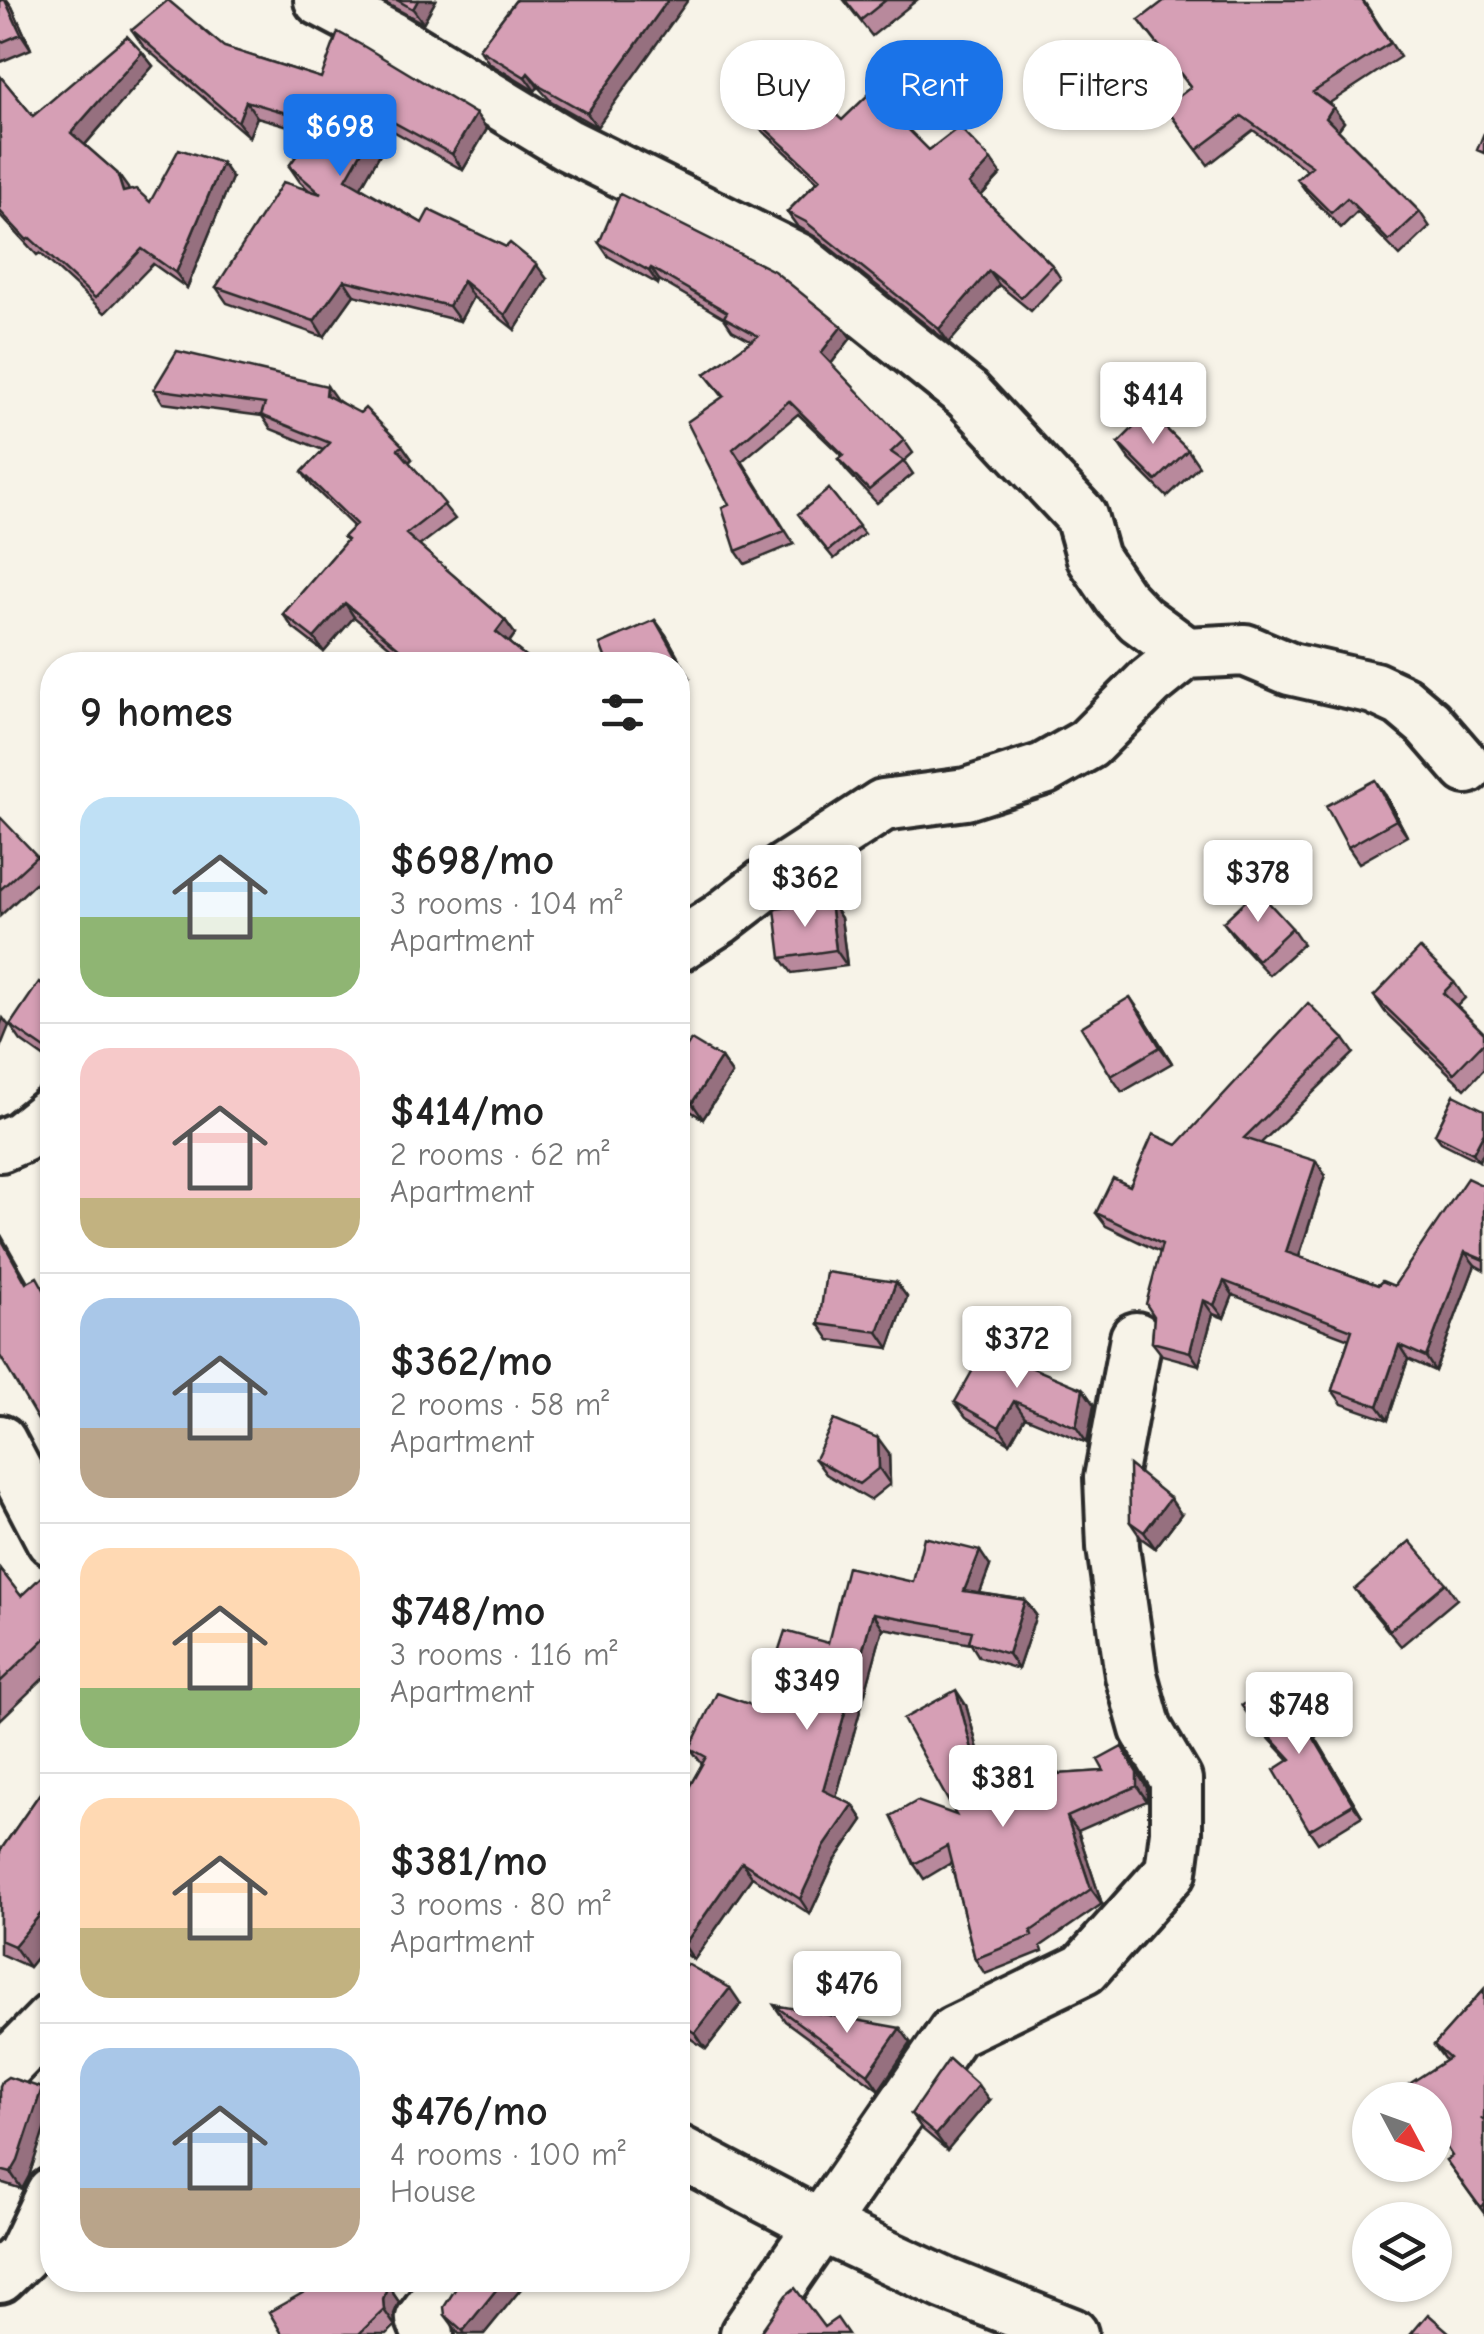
<!DOCTYPE html>
<meta charset="utf-8">
<style>
body{margin:0;font-family:"Comic Neue",sans-serif;background:#f2f2f2;color:#222;height:100vh;display:flex;flex-direction:column;font-size:38px;white-space:nowrap}
*{box-sizing:border-box;margin:0}
p{font-size:32px;color:#767676}
.icon{flex:none;width:55px;height:55px;fill:none;stroke:currentColor;stroke-width:2;stroke-linecap:round;stroke-linejoin:round}
.map{position:relative;flex:1;overflow:hidden}
.side{position:absolute;left:40px;top:652px;width:650px;height:1640px;display:flex;flex-direction:column;background:#fff;border-radius:40px;box-shadow:0 2px 8px #0004}
.side>*{flex:none}
.guide{position:absolute;left:720px;top:40px;width:612px;height:90px;display:flex;gap:20px}
.needle{width:65px;rotate:131deg}
.tools{position:absolute;left:1352px;top:2082px;display:grid;gap:20px}
.tools a{display:grid;place-items:center;width:100px;height:100px;border-radius:50%;background:#fff;box-shadow:0 2px 8px #0004;font-size:50px}
.price{position:absolute;translate:-50% -85px;padding:0 22px;border-radius:10px;background:#fff;color:#222;font-size:32px;line-height:65px;filter:drop-shadow(0 2px 5px #0008)}
.price::after{content:'';position:absolute;left:50%;top:60px;width:30px;height:22px;margin-left:-15px;background:inherit;clip-path:polygon(0 0,100% 0,50% 100%)}
.price.selected{background:#1a73e8;color:#fff}
ul{padding:0;list-style:none}
li{display:flex;align-items:center;gap:30px;height:250px;padding:0 40px}
li+li{border-top:2px solid #e0e0e0}
li span{display:grid;place-items:center;flex:none;width:280px;height:200px;border-radius:30px;color:#555}
li>.icon{margin-inline-start:auto}
span .icon{width:120px;height:120px;fill:#fffc;stroke-width:1}
li b{font-size:42px}
h2{display:flex;justify-content:space-between;align-items:center;height:120px;padding:0 40px;font-size:42px}
.pill{padding:0 35px;border-radius:40px;background:#fff;box-shadow:0 2px 8px #0004;font-size:35px;line-height:90px}
.pill.selected{background:#1a73e8;color:#fff}
.map>svg:first-child{display:block}
.lines{fill:none;stroke-linecap:round;stroke-linejoin:round}
.minor-casing{stroke:#2b2b2b;stroke-width:58}
.minor{stroke:#f7f3e8;stroke-width:50}
.wall{fill:#b8899c;stroke:#2b2b2b;stroke-width:2.5}
.shaded-wall{fill:#966f7f;stroke:#2b2b2b;stroke-width:2.5}
.building{fill:#d69fb5;stroke:#2b2b2b;stroke-width:2.5}
</style>
<div class="map">
<svg width="1484" height="2334" viewBox="0 0 1484 2334">
<rect width="100%" height="100%" fill="#f7f3e8"/>
<filter id="ink" filterUnits="userSpaceOnUse"><feTurbulence type="fractalNoise" baseFrequency=".01" numOctaves="2"/><feDisplacementMap in="SourceGraphic" scale="20" xChannelSelector="R" yChannelSelector="G"/><feConvolveMatrix kernelMatrix="1 2 1 2 8 2 1 2 1" color-interpolation-filters="sRGB"/></filter>
<g filter="url(#ink)">
<g class="lines">
<defs>
<path id="minor" d="M320 0 390 37 568 145 798 259 967 394 1081 516 1093 558 1120 598 1140 619 1186 653 1245 650 1290 669 1374 688 1402 701 1428 723 1467 768
M678 946 720 919 785 869 883 805 966 794 1044 769 1088 744 1150 682 1186 653
M0 1146 21 1137 52 1112
M0 1441 52 1540
M0 2072 52 2019
M678 2151 819 2225 946 2284 1072 2334
M0 2277 22 2256 52 2193
M428 2334 422 2319 451 2280
M746 2334 954 2032 1084 1969 1171 1871 1176 1832V1780L1146 1729 1131 1675 1113 1547 1110 1478 1136 1338"/>
</defs>
<use href="#minor" class="minor-casing"/>
<use href="#minor" class="minor"/>
</g>
<path class="wall" d="M0 0H7L12 7 31 49 0 62Z
M380 0H436L423 23Z
M516 0 597 127 551 101 538 87 535 91 489 63 479 49Z
M844 0H917L872 36Z
M1363 0 1400 57 1328 104 1344 122 1338 130 1420 212 1430 227 1400 256 1357 212 1341 228 1308 194 1297 179 1307 170 1253 130 1208 165 1165 107 1191 88 1139 20Z
M132 30 224 47 321 78 476 114 487 129 463 170 393 131 361 187 422 223 547 279 515 330 473 297 460 321 354 295 324 337 227 303 216 287 310 191 300 182 289 166 313 133 257 117 249 137 143 46Z
M142 52 153 66 85 145 117 173 129 191 150 202 222 163 232 178 187 288 153 264 105 313 40 253 37 255 0 215V76L33 116Z
M727 93 842 120 1001 174 981 196 1052 265 1061 279 1031 311 999 285 949 343 816 237 797 226 787 212 817 181 737 107Z
M599 243 842 326 851 338 831 364 904 440 913 453 904 461 913 474 877 503 847 471 838 459 842 456 798 414 742 461 794 544 745 564 736 551 729 505 723 397 705 374 752 341 732 330 724 318 659 280 658 284 608 256Z
M154 389 337 400 402 445 412 459 409 462 455 519 419 546 505 620 515 634 509 643 536 665H412L354 617 324 652 293 628 283 614 346 541 354 527 312 486 302 472 323 450 271 429 262 416 163 403Z
M1118 443 1188 450 1199 466 1167 497 1129 459Z
M829 489 864 534 834 559 804 522Z
M655 620 666 635 690 678 678 684V665H608Z
M1386 796 1407 836 1359 863 1348 847Z
M0 819 37 856 48 871 0 916Z
M830 902 841 918 847 966 792 973 781 958Z
M1223 922 1292 928 1303 944 1269 975 1234 937Z
M1454 982 1465 998 1457 1006 1484 1033V1069L1465 1089 1385 1012 1374 996Z
M52 991V1063L21 1041 10 1025Z
M1141 1013 1172 1063 1122 1092 1111 1076Z
M1344 1039 1354 1053 1261 1143 1325 1175 1299 1257 1378 1285 1394 1286 1484 1186V1270L1475 1265 1435 1371 1408 1359 1388 1420 1342 1404 1332 1390 1349 1339 1233 1295 1224 1318 1213 1314 1199 1365 1162 1355 1152 1342 1160 1252 1106 1226 1096 1213 1177 1145Z
M721 1058 732 1074 703 1119 678 1103V1061Z
M1454 1095 1479 1161 1441 1142 1435 1134Z
M896 1282 907 1297 889 1348 830 1340 819 1324Z
M995 1357 1083 1389 1094 1405 1087 1443 1025 1417 1010 1443 966 1417 955 1402Z
M889 1453 890 1484 870 1500 826 1474 815 1459Z
M1181 1514 1155 1548 1141 1538 1130 1522Z
M990 1566 980 1593 1025 1600 1036 1615 1018 1669 979 1657 971 1644 883 1628 836 1797 853 1805 863 1820 834 1862 810 1914 752 1877 694 1960 678 1948V1807L702 1764 690 1748 760 1708 828 1643 913 1582Z
M0 1569 21 1596 52 1585V1670L0 1720Z
M1446 1583 1457 1599 1401 1646 1366 1604 1355 1589Z
M966 1705 986 1779 1104 1771 1132 1761 1147 1788V1801L1078 1831 1102 1904 1041 1946 1043 1951 985 1974 975 1959 951 1863 924 1879 914 1864 956 1815Z
M1242 1706 1310 1721 1319 1734 1315 1737 1362 1816 1318 1843 1309 1830 1289 1760 1251 1719Z
M52 1776V1938L29 1967 0 1954V1851Z
M678 1979 741 2004 706 2049 678 2030Z
M1484 1989V2213L1446 2160 1452 2156 1445 2060 1434 2045Z
M774 2005 911 2043 879 2090 785 2021Z
M0 2086 42 2088 52 2103 29 2176 22 2189 0 2182Z
M989 2100 947 2150 922 2129 911 2114Z
M317 2280H380L388 2286 399 2302 394 2314 395 2326 387 2334H282L320 2283Z
M520 2290 484 2334H459L445 2315Z"/>
<path class="shaded-wall" d="M5 0H7L12 7 31 49 21 34Z
M418 0H436L423 23 413 9Z
M668 0H688L597 127 587 113Z
M142 52 153 66 82 148 71 133Z
M528 73 538 87 535 91 525 77Z
M246 101 257 117 249 137 238 122Z
M1333 107 1344 122 1336 133 1326 118Z
M476 114 487 129 463 170 452 154Z
M382 116 393 131 357 194 346 179Z
M991 160 1001 174 979 198 969 184Z
M222 163 232 178 187 288 176 273Z
M117 173 128 188 134 207 123 192Z
M536 264 547 279 515 330 505 315Z
M651 268 659 280 658 284 649 271Z
M989 271 999 285 949 343 939 329Z
M344 280 354 295 324 337 314 321Z
M463 281 473 297 460 321 449 306Z
M842 326 851 338 830 365 821 353Z
M327 386 337 400 336 409 326 395Z
M402 445 412 459 408 463 398 449Z
M345 603 354 617 324 652 314 638Z
M505 620 515 634 506 646 496 632Z
M655 620 666 635 690 678 679 662Z
M1375 780 1386 796 1407 836 1396 820Z
M830 902 841 918 847 966 836 950Z
M1130 997 1141 1013 1172 1063 1160 1047Z
M3 1018 9 1026 0 1048V1026Z
M721 1058 732 1074 703 1119 692 1103Z
M1484 1132V1151L1479 1161 1473 1153Z
M1316 1161 1325 1175 1296 1266 1286 1252Z
M0 1233 39 1301 26 1283 0 1237Z
M1465 1252 1475 1265 1435 1371 1426 1357Z
M1224 1281 1233 1295 1224 1318 1214 1305Z
M896 1282 907 1297 889 1348 878 1332Z
M1203 1300 1213 1314 1199 1365 1190 1352Z
M1399 1345 1408 1359 1388 1420 1378 1406Z
M1083 1389 1094 1405 1087 1443 1076 1427Z
M1014 1401 1025 1417 1010 1443 999 1427Z
M878 1438 889 1453 890 1484 879 1468Z
M1170 1498 1181 1514 1155 1548 1144 1532Z
M980 1551 990 1566 975 1606 964 1591Z
M1025 1600 1036 1615 1018 1669 1008 1654Z
M873 1613 883 1628 834 1805 823 1790Z
M956 1690 966 1705 990 1794 980 1779Z
M1306 1725 1315 1737 1362 1816 1353 1804Z
M1122 1747 1147 1788V1801L1137 1786Z
M853 1805 863 1820 834 1862 810 1914 800 1899 824 1847Z
M1067 1817 1078 1831 1102 1904 1091 1889Z
M742 1862 752 1877 694 1960 684 1945Z
M52 1900V1938L29 1967 14 1946Z
M730 1988 741 2004 706 2049 695 2033Z
M900 2028 911 2043 879 2090 868 2074Z
M978 2085 989 2100 947 2150 936 2135Z
M42 2088 52 2103V2106L29 2176 22 2189 11 2173Z
M504 2280H513L520 2290 484 2334H465L463 2331Z
M388 2286 399 2302 394 2314 395 2326 384 2310 383 2299Z"/>
<path class="building" d="M0 0H5L21 34 0 43Z
M168 0 224 47 321 78 338 32 365 47 476 114 452 154 382 116 346 179 422 223 429 210 506 247 510 243 536 264 505 315 463 281 449 306 344 280 314 321 216 287 283 182 321 194 289 166 320 123 246 101 238 122 132 30Z
M397 0H418L413 9Z
M516 0H668L587 113 541 87 528 73 525 77 479 49Z
M845 0H886L861 20Z
M1165 0H1362L1390 43 1313 92 1333 107 1326 118 1420 212 1389 241 1347 198 1331 213 1297 179 1312 166 1242 116 1197 150 1165 107 1191 87 1139 20Z
M127 36 142 52 71 133 117 173 123 192 136 189 150 202 179 149 222 163 176 273 142 249 95 298 30 238 27 240 0 211V76L33 116Z
M765 50 842 120 871 92 929 150 959 127 991 160 969 184 1052 265 1021 297 989 271 939 329 806 222 787 212 820 179 727 93Z
M1484 133V153L1477 150Z
M620 194 774 271 842 326 821 353 904 440 891 452 904 461 869 490 838 459 844 455 789 401 733 449 785 531 736 551 722 508 729 505 687 422 724 396 705 374 758 336 724 317 727 312 651 268 649 271 599 243Z
M177 351 327 386 326 395 360 413 365 408 402 445 398 449 445 504 406 534 505 620 496 632 536 665H419L345 603 314 638 283 614 347 540 343 537 356 524 302 472 330 443 261 415 265 404 154 389Z
M1149 412 1188 450 1156 481 1118 443Z
M829 489 859 526 828 551 798 514Z
M655 620 679 662 673 665H608L600 644Z
M1375 780 1396 820 1348 847 1326 806Z
M1 818 37 856 0 890V819Z
M1257 890 1292 928 1258 960 1223 922Z
M830 902 836 950 781 958 775 909Z
M1420 948 1454 982 1443 993 1484 1033V1042L1454 1073 1374 996Z
M39 982 52 991V1044L48 1051 10 1025Z
M1130 997 1160 1047 1111 1076 1081 1027Z
M1308 1003 1344 1039 1244 1138 1316 1161 1286 1252 1378 1285 1382 1281 1394 1286 1467 1178 1484 1186V1260L1465 1252 1426 1357 1399 1345 1378 1406 1332 1390 1352 1330 1224 1281 1214 1305 1203 1300 1190 1352 1152 1342 1154 1316 1146 1304 1162 1244 1096 1213 1113 1178 1130 1186 1153 1134 1177 1145Z
M691 1040 721 1058 692 1103 678 1094V1061Z
M1454 1095 1484 1110V1132L1473 1153 1435 1134Z
M0 1237 26 1283 37 1277 52 1304V1444L0 1356Z
M826 1272 896 1282 878 1332 819 1324Z
M984 1350 995 1357 997 1353 1083 1389 1076 1427 1014 1401 999 1427 955 1402Z
M834 1420 878 1438 879 1468 859 1484 815 1459Z
M1129 1465 1170 1498 1144 1532 1130 1522Z
M924 1537 980 1551 964 1591 1025 1600 1008 1654 969 1642 972 1631 873 1613 823 1790 853 1805 824 1847 800 1899 742 1862 684 1945 678 1941V1807L706 1757 690 1748 717 1693 760 1708 785 1631 828 1643 847 1567 913 1582Z
M1410 1541 1446 1583 1390 1630 1355 1589Z
M0 1569 21 1596 43 1575 52 1585V1632L0 1682Z
M1271 1679 1310 1721 1306 1725 1353 1804 1309 1830 1274 1770 1291 1759 1242 1706Z
M956 1690 980 1779 1104 1771 1098 1760 1122 1747 1137 1773V1786L1067 1817 1091 1889 1031 1931 1032 1936 975 1959 947 1846 914 1864 891 1816 917 1801 956 1815 903 1719Z
M52 1776V1900L14 1946 0 1940V1851Z
M687 1964 730 1988 695 2033 678 2022V1979Z
M1484 1989V2118L1482 2119 1484 2121V2204L1480 2207 1446 2160 1452 2156 1435 2130V2100H1415L1406 2086 1449 2058 1434 2045Z
M774 2005 900 2028 868 2074Z
M949 2059 978 2085 936 2135 911 2114Z
M8 2077 42 2088 18 2161 11 2173 0 2170V2086L2 2081Z
M320 2280H380L388 2286 383 2299 384 2310 359 2334H282L269 2312 322 2282Z
M461 2280H504L463 2331 445 2315 444 2307Z
M795 2288 824 2327 837 2318 848 2334H759L786 2295Z
M1428 2314 1451 2334H1411Z"/>
</g>
</svg>
<div class="tools">
<a><svg class="needle" viewBox="-14 -14 28 28"><path d="M0-13l5 13h-10z" fill="#e53935"/><path d="M0 13l5-13h-10z" fill="#767676"/></svg></a>
<a><svg class="icon" aria-label="layers" viewBox="0 0 24 24"><path d="M12 4l9 5-9 5-9-5zM3 14l9 5 9-5"/></svg></a>
</div>
<b class="price selected" style="left:340px;top:179px">$698</b>
<b class="price" style="left:1153px;top:447px">$414</b>
<b class="price" style="left:1258px;top:925px">$378</b>
<b class="price" style="left:805px;top:930px">$362</b>
<b class="price" style="left:1017px;top:1391px">$372</b>
<b class="price" style="left:807px;top:1733px">$349</b>
<b class="price" style="left:1299px;top:1757px">$748</b>
<b class="price" style="left:1003px;top:1830px">$381</b>
<b class="price" style="left:847px;top:2036px">$476</b>
<div class="guide">
<a class="pill">Buy</a>
<a class="pill selected">Rent</a>
<a class="pill">Filters</a>
</div>
<section class="side">
<h2>9 homes<svg class="icon" aria-label="filters" viewBox="0 0 24 24"><path d="M4 7h16M4 17h16"/><circle cx="9" cy="7" r="2"/><circle cx="15" cy="17" r="2"/></svg></h2>
<ul>
<li><span style="background:linear-gradient(#bfe0f5 60%,#8fb573 0)"><svg class="icon" aria-label="home" viewBox="0 0 24 24"><path d="M3 11l9-7 9 7M6 9v11h12V9"/></svg></span><div><b>$698/mo</b><p>3 rooms · 104 m²</p><p>Apartment</p></div></li>
<li><span style="background:linear-gradient(#f6c9c9 75%,#c2b280 0)"><svg class="icon" aria-label="home" viewBox="0 0 24 24"><path d="M3 11l9-7 9 7M6 9v11h12V9"/></svg></span><div><b>$414/mo</b><p>2 rooms · 62 m²</p><p>Apartment</p></div></li>
<li><span style="background:linear-gradient(#a9c7e8 65%,#b9a48a 0)"><svg class="icon" aria-label="home" viewBox="0 0 24 24"><path d="M3 11l9-7 9 7M6 9v11h12V9"/></svg></span><div><b>$362/mo</b><p>2 rooms · 58 m²</p><p>Apartment</p></div></li>
<li><span style="background:linear-gradient(#ffd9b3 70%,#8fb573 0)"><svg class="icon" aria-label="home" viewBox="0 0 24 24"><path d="M3 11l9-7 9 7M6 9v11h12V9"/></svg></span><div><b>$748/mo</b><p>3 rooms · 116 m²</p><p>Apartment</p></div></li>
<li><span style="background:linear-gradient(#ffd9b3 65%,#c2b280 0)"><svg class="icon" aria-label="home" viewBox="0 0 24 24"><path d="M3 11l9-7 9 7M6 9v11h12V9"/></svg></span><div><b>$381/mo</b><p>3 rooms · 80 m²</p><p>Apartment</p></div></li>
<li><span style="background:linear-gradient(#a9c7e8 70%,#b9a48a 0)"><svg class="icon" aria-label="home" viewBox="0 0 24 24"><path d="M3 11l9-7 9 7M6 9v11h12V9"/></svg></span><div><b>$476/mo</b><p>4 rooms · 100 m²</p><p>House</p></div></li>
</ul>
</section>
</div>
